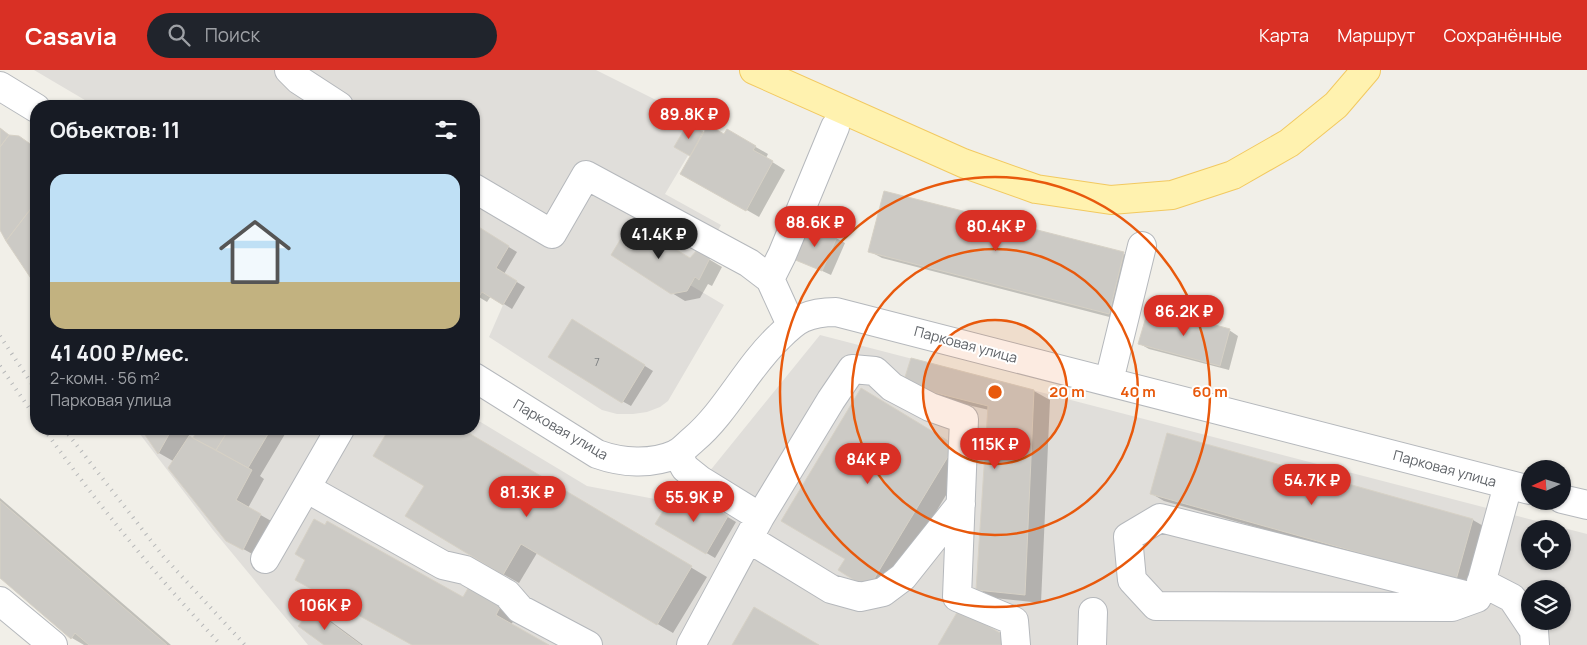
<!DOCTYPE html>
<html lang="ru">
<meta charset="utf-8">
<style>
body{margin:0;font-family:Manrope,sans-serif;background:#20242c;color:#f1f3f6;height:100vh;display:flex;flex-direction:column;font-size:19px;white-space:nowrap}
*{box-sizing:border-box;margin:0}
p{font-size:16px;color:#9ea1a6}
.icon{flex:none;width:28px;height:28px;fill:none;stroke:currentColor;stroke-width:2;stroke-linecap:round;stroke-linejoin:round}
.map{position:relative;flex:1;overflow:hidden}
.drawer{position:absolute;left:30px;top:30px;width:450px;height:335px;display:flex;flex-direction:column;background:#171b24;border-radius:20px;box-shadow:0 1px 4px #0004}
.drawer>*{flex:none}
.needle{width:32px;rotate:266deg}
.buttons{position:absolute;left:1521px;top:390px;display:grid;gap:10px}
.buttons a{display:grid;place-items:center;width:50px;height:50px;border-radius:50%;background:#171b24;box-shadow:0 1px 4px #0004;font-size:25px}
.price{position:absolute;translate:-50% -42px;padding:0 11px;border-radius:18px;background:#d93025;color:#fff;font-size:16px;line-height:32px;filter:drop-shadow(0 1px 2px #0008)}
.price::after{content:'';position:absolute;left:50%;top:30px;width:15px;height:11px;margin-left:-8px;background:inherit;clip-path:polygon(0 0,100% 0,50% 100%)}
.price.current{background:#222;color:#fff}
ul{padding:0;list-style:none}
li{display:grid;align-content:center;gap:10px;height:265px;padding:0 20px}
li span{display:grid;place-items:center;height:155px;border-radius:15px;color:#555}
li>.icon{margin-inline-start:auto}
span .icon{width:90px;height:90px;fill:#fffc;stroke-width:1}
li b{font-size:21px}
h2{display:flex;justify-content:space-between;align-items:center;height:60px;padding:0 20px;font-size:21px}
header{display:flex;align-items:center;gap:30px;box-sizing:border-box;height:70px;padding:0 25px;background:#d93025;color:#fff}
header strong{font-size:24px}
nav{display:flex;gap:28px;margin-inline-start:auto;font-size:18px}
.search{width:350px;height:45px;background:#20242c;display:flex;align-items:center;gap:12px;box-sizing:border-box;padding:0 18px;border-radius:28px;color:#9ea1a6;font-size:19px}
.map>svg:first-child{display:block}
.industrial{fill:#e0deda;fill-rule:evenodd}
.shadow{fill:#0003}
.building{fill:#cccac5;stroke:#d6d1c6}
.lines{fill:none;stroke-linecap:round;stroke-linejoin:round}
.minor-casing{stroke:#b5b8bc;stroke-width:30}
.major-casing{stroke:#f2c960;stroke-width:30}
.minor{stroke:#fff;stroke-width:28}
.major{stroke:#fff2af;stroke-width:28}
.rail{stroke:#b6b7b8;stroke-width:4;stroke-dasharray:1 6;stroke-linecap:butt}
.ring{fill:none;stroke:#e8590c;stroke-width:2.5}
.labels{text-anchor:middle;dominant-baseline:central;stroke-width:4;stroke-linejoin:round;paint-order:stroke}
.number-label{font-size:11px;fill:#7a7d7f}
.street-label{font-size:14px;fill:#5f6368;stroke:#fff}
.centre{fill:#e8590c;stroke:#fff;stroke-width:2.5}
.ring-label{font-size:15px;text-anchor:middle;font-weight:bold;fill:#e8590c;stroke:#fff;stroke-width:4;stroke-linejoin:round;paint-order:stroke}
</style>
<header>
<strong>Casavia</strong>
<div class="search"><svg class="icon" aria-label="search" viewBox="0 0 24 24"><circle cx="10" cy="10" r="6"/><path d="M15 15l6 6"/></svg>Поиск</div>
<nav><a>Карта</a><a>Маршрут</a><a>Сохранённые</a></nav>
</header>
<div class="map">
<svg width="1587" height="575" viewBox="0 0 1587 575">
<rect width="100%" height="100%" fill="#f1efe8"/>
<path class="industrial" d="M34 0H596L688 46 705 57 665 124 721 155 705 184 710 188 699 210 695 208 690 215 724 235 668 331 660 337 647 342 633 344H617L602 340 489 267 503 235 482 222 478 228 474 226V36H95Z
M820 265 1587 464V575H308L213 460 136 359H474V348L587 416 660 430 666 436 678 443 690 423 709 402ZM1530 459H1562V491H1530ZM1530 519H1562V551H1530Z"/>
<path class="shadow" d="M688 55 704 64 725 66 728 61 768 84 766 88 785 100 759 147 682 103 692 86 676 77Z
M0 58 11 67 19 68 36 78V213L0 157Z
M885 122 1124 184 1137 191 1121 250 882 188 869 181Z
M474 156 517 182 504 204 525 217 512 239 491 226 487 232 474 224Z
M836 168 845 173 831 205 794 188Z
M697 182 722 197 712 216 708 214 700 228 685 231 672 223Z
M581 256 653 301 631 336 622 331Z
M1229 260 1238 266 1229 300 1149 279 1140 274Z
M917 317 1034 321 1050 330 1041 533 994 528 978 519 989 340 934 327Z
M861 320 970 385 885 527 846 489Z
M142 359H193L188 367 193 369 199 359H288L260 406 264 409 248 438 273 452 256 486 227 470 173 391 159 383Z
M391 359H460L707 507 673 563 537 483 519 513 503 504 425 415 375 385Z
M1168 365 1473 450 1485 457 1469 517 1164 431 1152 424Z
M690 424 736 452 715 488 657 454 678 445Z
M0 428 171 575H84L72 568 0 506Z
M470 517 518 543 511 555 547 575H414L464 529Z
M312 540 328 549 363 575H326Z"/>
<path class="building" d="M688 53 703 62 690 86 674 77Z
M708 55 724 64 727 59 756 76 753 80 773 91 746 141 680 104Z
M0 58 9 65 0 77Z
M9 65 19 66 36 78V132L6 171 0 160V77Z
M884 121 1124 182 1109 244 868 182Z
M36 132V198L30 207 6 171Z
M631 152 690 188 697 180 710 188 699 210 695 207 687 221 671 224 611 185Z
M474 154 509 176 496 198 517 211 503 235 482 222 478 228 474 226Z
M807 154 837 167 822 201 793 189Z
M36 198V216L30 207Z
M1149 237 1230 259 1220 296 1138 274Z
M572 249 645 295 622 333 548 287Z
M911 288 1034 320 1025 525 976 520 988 336 916 318 905 307Z
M861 318 955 375 868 519 838 500 845 489 781 451Z
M141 359H172L158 384Z
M198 359H229L216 380 193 368Z
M229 359H271L248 398 216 380Z
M389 359H462L692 496 657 555 521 474 503 505 405 446 424 416 373 386Z
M1167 363 1473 449 1456 510 1150 424Z
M189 366 252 400 236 430 261 444 243 480 226 471 168 398Z
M690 423 728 446 706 484 655 454 666 436 678 443Z
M0 431 167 575H89L75 563 71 569 0 508Z
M314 449 325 455 327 451 463 527 470 515 502 533 496 545 549 575H412L295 510 305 490 295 484Z
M754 537 819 575H732Z
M312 539 361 575H324L298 556Z
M959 539 1012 570 1009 575H938Z"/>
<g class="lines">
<defs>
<path id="minor" d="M289 0 299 10 339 36
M0 16 36 38
M474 118 552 164 586 105 749 193 770 209 791 255
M770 209 782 185 835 57
M474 307 597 384C622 393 651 395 676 384 682 381 688 374 694 369 726 342 747 297 779 267 786 260 794 252 803 248 814 243 824 242 836 242L1530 420
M1109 311 1142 176
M677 383 685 398 700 410 760 447 691 575
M306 418 340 359
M1562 429 1587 435
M760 447 831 330 852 299 875 301 892 317 930 337 964 349 957 527 1014 551 1016 575
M749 469 831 519 860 527 883 522 903 507 961 434
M265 489 306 418 443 495 465 500 507 524 520 539 588 575
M1481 512 1512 528 1534 561 1535 575
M1477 528 1452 537 1156 536 1132 510 1128 467 1160 448 1477 528 1508 415
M0 531 53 575
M1092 575 1093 542"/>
<path id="major" d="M754 0 963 93 1036 119 1111 130 1172 125 1233 105 1289 73 1336 35 1366 0"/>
</defs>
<use href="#minor" class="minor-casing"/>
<use href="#major" class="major-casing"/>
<use href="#minor" class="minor"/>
<use href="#major" class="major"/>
<path class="rail" d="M0 266 36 320
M0 296 36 348
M44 359C98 435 157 507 221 575
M64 359 163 486 245 575"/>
</g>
<circle cx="995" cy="322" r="72" fill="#e8590c" fill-opacity=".12"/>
<g class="ring">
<circle cx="995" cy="322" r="72"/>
<circle cx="995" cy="322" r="143"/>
<circle cx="995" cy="322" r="215"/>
</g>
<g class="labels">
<g class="number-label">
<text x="597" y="291">7</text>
</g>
<g class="street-label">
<text transform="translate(966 274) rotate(15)">Парковая улица</text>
<text transform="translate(561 359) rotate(30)">Парковая улица</text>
<text transform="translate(1445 398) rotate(15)">Парковая улица</text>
</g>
</g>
<circle cx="995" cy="322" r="8" class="centre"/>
<g class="ring-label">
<text x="1067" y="327">20 m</text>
<text x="1138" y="327">40 m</text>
<text x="1210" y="327">60 m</text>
</g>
</svg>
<div class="buttons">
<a><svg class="needle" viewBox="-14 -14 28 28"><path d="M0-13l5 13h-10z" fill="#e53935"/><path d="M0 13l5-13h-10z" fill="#9ea1a6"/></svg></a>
<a><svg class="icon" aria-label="locate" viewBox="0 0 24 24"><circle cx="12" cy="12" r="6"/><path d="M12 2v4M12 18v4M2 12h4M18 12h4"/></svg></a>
<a><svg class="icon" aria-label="layers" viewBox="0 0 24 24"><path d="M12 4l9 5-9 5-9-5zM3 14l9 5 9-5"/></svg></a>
</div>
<b class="price" style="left:689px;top:70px">89.8K ₽</b>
<b class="price" style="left:815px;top:178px">88.6K ₽</b>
<b class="price" style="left:996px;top:182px">80.4K ₽</b>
<b class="price current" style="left:659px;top:190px">41.4K ₽</b>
<b class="price" style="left:1184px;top:267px">86.2K ₽</b>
<b class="price" style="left:995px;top:400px">115K ₽</b>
<b class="price" style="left:868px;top:415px">84K ₽</b>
<b class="price" style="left:1312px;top:436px">54.7K ₽</b>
<b class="price" style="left:527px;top:448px">81.3K ₽</b>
<b class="price" style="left:694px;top:453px">55.9K ₽</b>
<b class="price" style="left:325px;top:561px">106K ₽</b>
<section class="drawer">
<h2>Объектов: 11<svg class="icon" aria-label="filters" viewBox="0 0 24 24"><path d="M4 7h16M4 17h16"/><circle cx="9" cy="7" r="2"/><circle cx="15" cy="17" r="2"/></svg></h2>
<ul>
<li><span style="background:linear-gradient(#bfe0f5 70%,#c2b280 0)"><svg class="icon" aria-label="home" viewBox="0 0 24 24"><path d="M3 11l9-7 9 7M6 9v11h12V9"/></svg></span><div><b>41 400 ₽/мес.</b><p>2-комн. · 56 m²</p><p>Парковая улица</p></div></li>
</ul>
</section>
</div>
